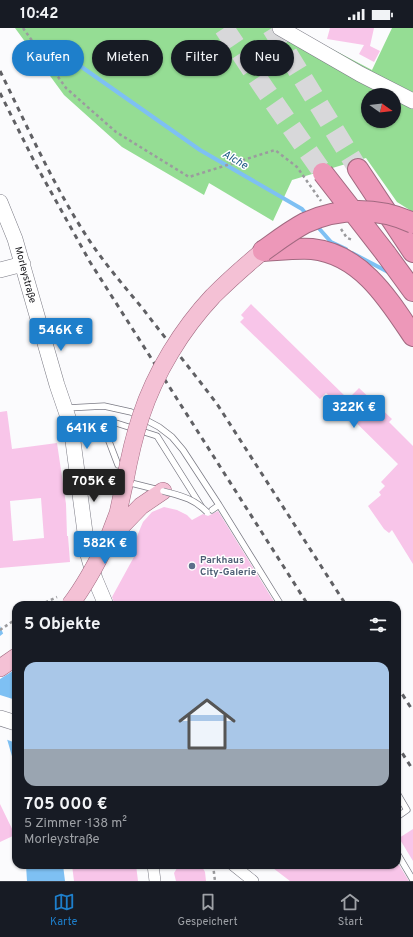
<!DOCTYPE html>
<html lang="de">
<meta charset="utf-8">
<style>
body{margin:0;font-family:Overpass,sans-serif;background:#242831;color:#f1f3f6;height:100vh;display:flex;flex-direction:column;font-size:15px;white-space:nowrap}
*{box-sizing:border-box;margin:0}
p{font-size:13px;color:#9ea1a6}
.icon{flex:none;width:22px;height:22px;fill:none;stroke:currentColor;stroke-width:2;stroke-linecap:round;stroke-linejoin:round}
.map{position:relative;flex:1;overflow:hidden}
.side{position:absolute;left:12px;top:573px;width:389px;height:268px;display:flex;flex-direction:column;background:#171b24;border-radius:12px;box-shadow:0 1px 3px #0004}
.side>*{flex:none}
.guide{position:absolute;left:12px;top:12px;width:389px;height:36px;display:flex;gap:8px}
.needle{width:26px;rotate:104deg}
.buttons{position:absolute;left:361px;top:60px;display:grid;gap:8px}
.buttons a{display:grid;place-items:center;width:40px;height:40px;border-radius:50%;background:#171b24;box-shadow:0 1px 3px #0004;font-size:20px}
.price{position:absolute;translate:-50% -34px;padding:0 9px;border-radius:4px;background:#1e7fcb;color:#fff;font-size:13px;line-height:26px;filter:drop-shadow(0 1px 2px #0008)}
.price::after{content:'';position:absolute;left:50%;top:24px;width:12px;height:9px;margin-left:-6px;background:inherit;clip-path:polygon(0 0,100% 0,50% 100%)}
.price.on{background:#222;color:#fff}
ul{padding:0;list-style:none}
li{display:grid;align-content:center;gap:8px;height:212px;padding:0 12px}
li span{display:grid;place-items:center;height:124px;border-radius:12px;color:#555}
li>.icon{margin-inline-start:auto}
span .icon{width:72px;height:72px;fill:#fffc;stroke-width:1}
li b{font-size:17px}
h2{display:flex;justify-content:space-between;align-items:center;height:48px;padding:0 12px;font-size:17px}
.tag{padding:0 14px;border-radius:18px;background:#171b24;box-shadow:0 1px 3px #0004;font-size:14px;line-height:36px}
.tag.on{background:#1e7fcb;color:#fff}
.status{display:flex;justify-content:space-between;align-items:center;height:28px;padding:0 20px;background:#171b24;direction:ltr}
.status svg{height:11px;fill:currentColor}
.tab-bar{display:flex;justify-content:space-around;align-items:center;height:56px;border-top:1px solid #363941;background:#171b24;font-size:11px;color:#9ea1a6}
.tab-bar a{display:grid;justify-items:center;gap:2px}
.tab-bar .on{color:#1e7fcb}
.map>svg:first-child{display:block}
.forest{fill:#95dd94;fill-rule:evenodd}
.water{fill:#7ec0f3}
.pier{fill:#fbfbfd}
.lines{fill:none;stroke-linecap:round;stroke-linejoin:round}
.stream{stroke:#7ec0f3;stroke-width:4}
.building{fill:#f8c5e9;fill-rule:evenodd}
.highway-tunnel{stroke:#d8d8da;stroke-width:20;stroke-dasharray:20 10;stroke-linecap:butt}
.lane-casing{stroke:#7b7b85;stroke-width:7}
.street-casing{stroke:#7b7b85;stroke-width:12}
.secondary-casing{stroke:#7b7b85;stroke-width:16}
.primary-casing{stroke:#a16980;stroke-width:18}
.highway-casing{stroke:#a16980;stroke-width:22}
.path{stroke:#9b9b9e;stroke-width:2.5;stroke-dasharray:3 3;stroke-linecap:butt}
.lane{stroke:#fff;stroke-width:5.5}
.street{stroke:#fff;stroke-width:11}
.secondary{stroke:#fff;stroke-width:15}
.primary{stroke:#f4c1d5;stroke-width:17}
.highway{stroke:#ed98b9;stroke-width:20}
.rail{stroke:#606064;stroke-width:3;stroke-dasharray:5 5;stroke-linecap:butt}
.lane-bridge-casing{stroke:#7b7b85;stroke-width:7;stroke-linecap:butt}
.primary-bridge-casing{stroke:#a16980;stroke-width:18;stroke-linecap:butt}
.highway-bridge-casing{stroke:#a16980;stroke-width:22;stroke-linecap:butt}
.lane-bridge{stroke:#fff;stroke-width:5.5}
.primary-bridge{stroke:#f4c1d5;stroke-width:17}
.highway-bridge{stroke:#ed98b9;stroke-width:20}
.service-dot{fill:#5c6f8a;stroke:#fff;stroke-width:1.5}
.labels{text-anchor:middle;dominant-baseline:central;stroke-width:3;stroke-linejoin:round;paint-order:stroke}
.street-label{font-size:10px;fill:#131317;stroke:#fff}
.service-label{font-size:10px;font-weight:bold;fill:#4e5e75;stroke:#fff;text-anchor:start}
.water-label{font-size:11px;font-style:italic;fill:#1a5882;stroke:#fff}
</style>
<div class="status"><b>10:42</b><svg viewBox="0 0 49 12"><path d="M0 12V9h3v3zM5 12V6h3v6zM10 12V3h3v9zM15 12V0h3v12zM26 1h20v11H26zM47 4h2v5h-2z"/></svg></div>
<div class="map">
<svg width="413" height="853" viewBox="0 0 413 853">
<rect width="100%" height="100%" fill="#fbfbfd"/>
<path class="forest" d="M15 0H292L372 42 392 0H413V184L397 174 366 130 292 152 273 193 209 155 204 167 122 119 64 67ZM368 67H394V93H368Z"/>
<path class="water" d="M0 598 16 637V742L0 687Z
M26 837H63L65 853H27Z"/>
<path class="pier" d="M5 604 16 632V641L0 651V608Z
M0 667 16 672V715L5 711 0 694Z"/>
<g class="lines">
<path class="stream" d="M48 23 56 21 200 122 302 181 307 187
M316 197 331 214 346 221
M352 225 390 245"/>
</g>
<path class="building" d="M330 0H374L370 18 380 23 374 34 359 26 364 17 327 11Z
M251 276 348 371 359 360 392 391 389 394 413 418V536L392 502 389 505 384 501 368 478 381 467 379 464 385 458 381 454 398 436 326 365 320 371 240 294 244 290 241 287Z
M7 383 12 421 57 415 66 476 67 508H68L70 534 0 540V384ZM41 470 44 510 13 513 10 473Z
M164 479 177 482 187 487 192 492 203 486 208 488 218 483 276 577H115L112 569 135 527 136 511 140 501 143 494 152 484Z
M0 776 15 807 0 814Z
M413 801V833L399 810Z
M72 837H136L138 853H74Z
M179 837H201L205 844 206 853H176L174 845Z
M269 837H399L409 853H290Z"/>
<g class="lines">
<path class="highway-tunnel" d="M224 0 264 60 323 145
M272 0 358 141"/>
<defs>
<path id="lane" d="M67 380 104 378 131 384 159 399 172 409 183 422 219 477 281 577
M102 395 118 437
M72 397 116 395 157 408 201 478
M127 454 159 462
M212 482 219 477
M397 765 407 782 397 789
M397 825 413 852"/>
<path id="street" d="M153 837 155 853
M233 837 253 853"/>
<path id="secondary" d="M280 0 360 46 413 73
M0 174 15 211 57 357 71 398 88 527 95 551 106 577
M0 242 23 236
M0 690 16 695"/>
<path id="primary" d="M110 506 118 485 125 453
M108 512 141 478 163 463
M0 640 16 629"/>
<path id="highway" d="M358 141 413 224
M263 223C280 222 296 220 312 221 361 226 389 272 413 308
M386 226 413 263"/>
</defs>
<use href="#lane" class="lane-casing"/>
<use href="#street" class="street-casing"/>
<use href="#secondary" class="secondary-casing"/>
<use href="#primary" class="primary-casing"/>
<use href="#highway" class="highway-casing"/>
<path class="path" d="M23 0 66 60 116 104 189 149 275 122 297 139 321 173
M341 201 347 210 353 212
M40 577 57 569
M0 602 16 591
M213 837 215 853"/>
<use href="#lane" class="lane"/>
<use href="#street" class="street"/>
<use href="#secondary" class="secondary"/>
<use href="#primary" class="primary"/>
<use href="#highway" class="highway"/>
<path class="rail" d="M0 43C28 100 54 159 89 212 105 236 124 258 143 281 168 314 195 346 219 379L346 577
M0 65 36 137 90 234 308 577
M397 658 413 683
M397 717 413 742"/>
<defs>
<path id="lane-bridge" d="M163 463C181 468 193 470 207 484"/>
<path id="primary-bridge" d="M125 453C129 431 134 409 141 388 155 345 182 301 213 268 229 252 246 237 263 223
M70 577C86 556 97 535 108 512"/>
<path id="highway-bridge" d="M323 145 386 226
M263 223C277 213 290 203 305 195 339 179 379 179 413 195"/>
</defs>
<use href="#lane-bridge" class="lane-bridge-casing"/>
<use href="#primary-bridge" class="primary-bridge-casing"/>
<use href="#highway-bridge" class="highway-bridge-casing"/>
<use href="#lane-bridge" class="lane-bridge"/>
<use href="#primary-bridge" class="primary-bridge"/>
<use href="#highway-bridge" class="highway-bridge"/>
</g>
<circle class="service-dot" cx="192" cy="538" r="4"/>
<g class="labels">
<g class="street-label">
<text transform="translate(25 247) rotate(75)">Morleystraße</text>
</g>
<g class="service-label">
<text x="200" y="532">Parkhaus<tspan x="200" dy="12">City-Galerie</tspan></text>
</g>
<g class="water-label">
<text transform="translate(235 132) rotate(30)">Alche</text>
</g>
</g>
</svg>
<div class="buttons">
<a><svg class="needle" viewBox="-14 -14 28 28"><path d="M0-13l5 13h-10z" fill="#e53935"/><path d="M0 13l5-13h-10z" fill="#9ea1a6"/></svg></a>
</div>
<b class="price" style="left:61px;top:324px">546K €</b>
<b class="price" style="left:354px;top:401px">322K €</b>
<b class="price" style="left:87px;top:422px">641K €</b>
<b class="price on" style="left:94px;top:475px">705K €</b>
<b class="price" style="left:105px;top:537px">582K €</b>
<div class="guide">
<a class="tag on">Kaufen</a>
<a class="tag">Mieten</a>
<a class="tag">Filter</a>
<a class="tag">Neu</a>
</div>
<section class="side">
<h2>5 Objekte<svg class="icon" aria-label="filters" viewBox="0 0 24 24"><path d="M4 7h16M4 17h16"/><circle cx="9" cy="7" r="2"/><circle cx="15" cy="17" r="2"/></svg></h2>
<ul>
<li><span style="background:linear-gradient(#a9c7e8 70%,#9aa5b1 0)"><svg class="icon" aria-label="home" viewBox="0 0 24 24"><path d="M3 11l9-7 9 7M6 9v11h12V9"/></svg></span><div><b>705 000 €</b><p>5 Zimmer · 138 m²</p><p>Morleystraße</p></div></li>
</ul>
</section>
</div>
<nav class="tab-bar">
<a class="on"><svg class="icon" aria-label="map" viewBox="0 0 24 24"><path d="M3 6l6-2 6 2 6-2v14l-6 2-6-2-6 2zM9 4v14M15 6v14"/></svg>Karte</a>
<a><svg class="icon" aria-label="saved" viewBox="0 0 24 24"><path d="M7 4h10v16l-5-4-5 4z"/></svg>Gespeichert</a>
<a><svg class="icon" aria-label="home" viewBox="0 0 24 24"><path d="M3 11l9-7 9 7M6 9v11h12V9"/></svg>Start</a>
</nav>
